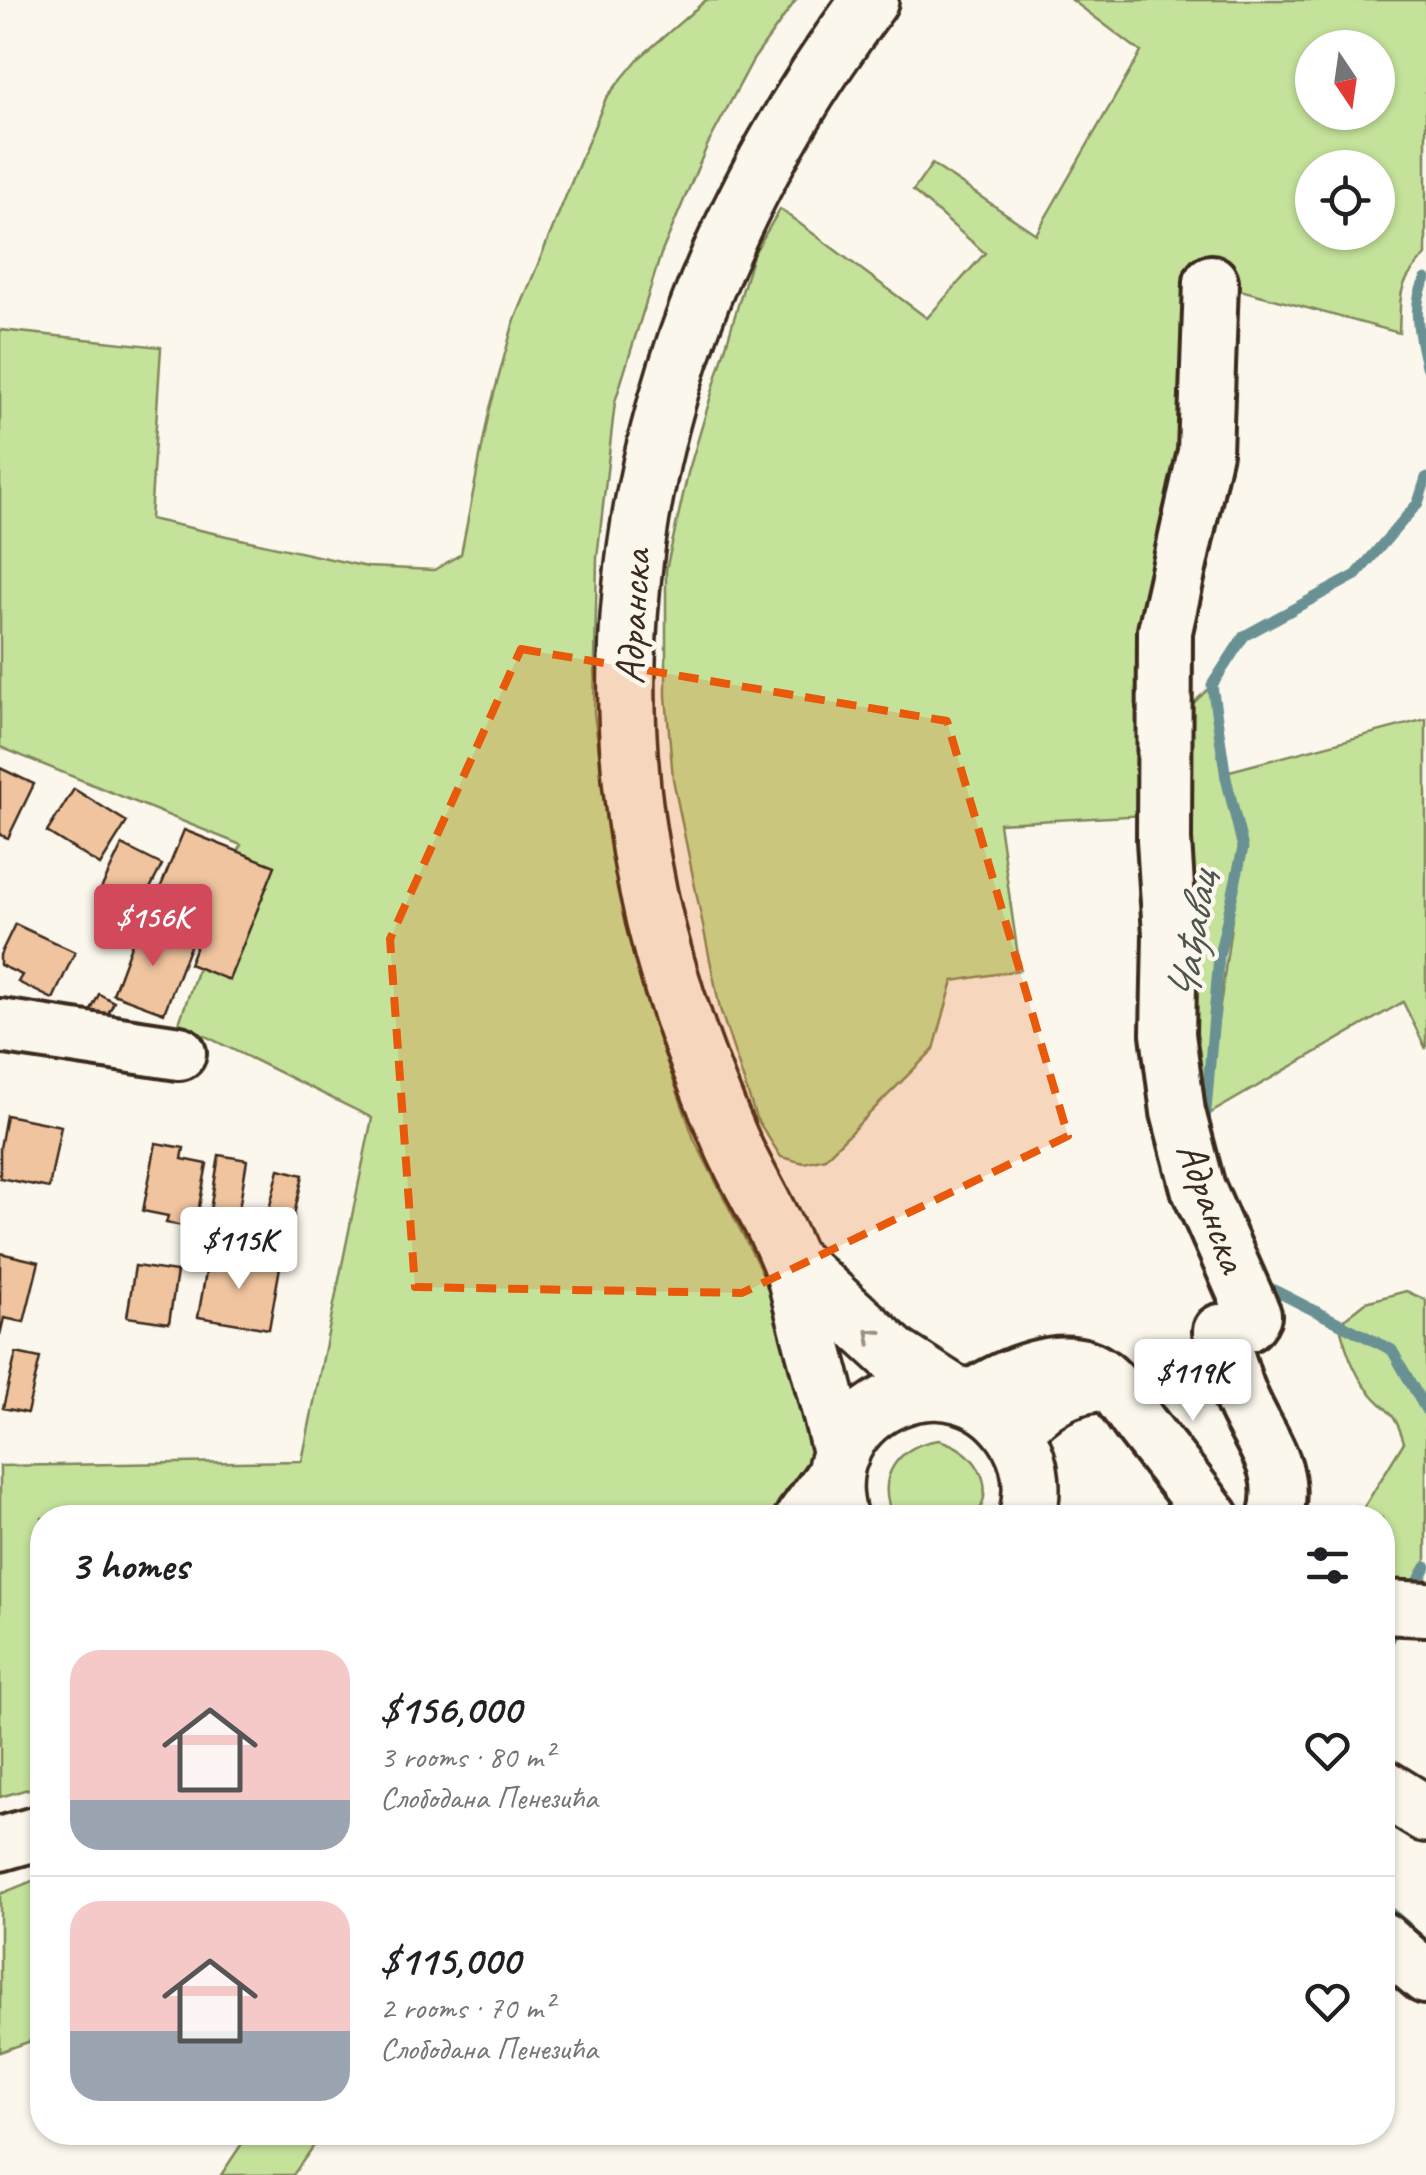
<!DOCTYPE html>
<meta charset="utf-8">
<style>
body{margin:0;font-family:Caveat,sans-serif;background:#f2f2f2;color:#202124;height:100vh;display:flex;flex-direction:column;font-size:38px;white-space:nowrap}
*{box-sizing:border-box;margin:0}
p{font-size:32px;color:#757577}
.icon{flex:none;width:55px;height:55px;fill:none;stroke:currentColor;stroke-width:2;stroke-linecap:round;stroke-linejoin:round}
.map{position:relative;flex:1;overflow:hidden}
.side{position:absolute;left:30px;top:1505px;width:1365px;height:640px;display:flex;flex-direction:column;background:#fff;border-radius:40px;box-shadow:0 2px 8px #0004}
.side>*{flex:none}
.needle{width:65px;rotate:167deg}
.buttons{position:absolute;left:1295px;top:30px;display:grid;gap:20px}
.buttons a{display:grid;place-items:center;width:100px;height:100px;border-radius:50%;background:#fff;box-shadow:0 2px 8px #0004;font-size:50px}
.price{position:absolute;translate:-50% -85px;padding:0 22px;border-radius:10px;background:#fff;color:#222;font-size:32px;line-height:65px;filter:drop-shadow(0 2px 5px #0008)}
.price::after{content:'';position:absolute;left:50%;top:60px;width:30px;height:22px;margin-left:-15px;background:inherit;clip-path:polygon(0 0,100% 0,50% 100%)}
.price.selected{background:#d1495b;color:#fff}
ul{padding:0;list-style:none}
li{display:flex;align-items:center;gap:30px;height:250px;padding:0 40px}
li+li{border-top:2px solid #e0e0e0}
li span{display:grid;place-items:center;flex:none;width:280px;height:200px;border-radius:30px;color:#555}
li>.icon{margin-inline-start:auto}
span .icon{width:120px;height:120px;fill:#fffc;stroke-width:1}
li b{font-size:42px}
h2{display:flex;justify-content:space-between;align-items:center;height:120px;padding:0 40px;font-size:42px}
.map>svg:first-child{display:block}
.green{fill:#c4e29a;stroke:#80865c;stroke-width:2.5;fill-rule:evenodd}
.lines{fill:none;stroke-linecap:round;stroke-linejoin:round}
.stream{stroke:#699194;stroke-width:11}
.building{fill:#f0c49f;stroke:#3b2a1e;stroke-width:2.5}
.minor-casing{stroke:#3b2a1e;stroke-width:60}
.major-casing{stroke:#3b2a1e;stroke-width:62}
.minor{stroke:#fbf7ec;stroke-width:52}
.major{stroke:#fbf7ec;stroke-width:55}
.oneway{stroke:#9b9085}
.marked{fill:#e8590c;fill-opacity:0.2;stroke:#e8590c;stroke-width:8;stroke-dasharray:20 12;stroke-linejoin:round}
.labels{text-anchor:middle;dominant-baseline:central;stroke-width:9;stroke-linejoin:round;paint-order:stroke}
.street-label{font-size:42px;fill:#3b2a1e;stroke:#fbf7ec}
.water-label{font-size:45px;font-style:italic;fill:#4e554f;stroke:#fbf7ec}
</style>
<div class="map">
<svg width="1426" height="2175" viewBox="0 0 1426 2175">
<rect width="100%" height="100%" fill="#fbf7ec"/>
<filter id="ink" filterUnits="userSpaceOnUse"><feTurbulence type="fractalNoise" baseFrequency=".01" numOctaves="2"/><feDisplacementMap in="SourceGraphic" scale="20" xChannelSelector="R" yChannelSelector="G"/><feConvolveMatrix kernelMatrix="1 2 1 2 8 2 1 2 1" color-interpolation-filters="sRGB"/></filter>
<g filter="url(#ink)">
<path class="green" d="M706 0H796L753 60 707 146 661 254 615 402 597 558 594 713 612 847 644 996 694 1139 798 1343 826 1455 787 1518H42V1785L0 1797V1466L302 1461 372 1118 179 1023 241 845 0 747V330L161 347 150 519 367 567 434 570 461 554 489 412 513 325 606 98 638 59Z
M1072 0H1426V255C1397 285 1401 292 1399 333L1211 282 1165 731 1212 685 1226 772 1426 719V1049L1403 1002 1204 1117 1164 814 999 823 1020 970 953 981 934 1049 825 1158 804 1163 781 1157 756 1118 720 1009 673 779 666 696V570L688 473 753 255 780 209 927 318 985 253 913 191 932 164 1036 234 1141 52ZM1312 48H1378V112H1312ZM1312 168H1378V232H1312ZM1239 868 1209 1086 1208 1087 1219 956Z
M1406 1291 1426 1300V1609L1383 1607 1382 1518 1358 1517 1404 1442C1394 1409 1388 1414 1368 1390 1353 1372 1345 1346 1339 1323L1366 1302Z
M939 1440C974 1450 998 1482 976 1517H894C874 1479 897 1445 939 1440Z
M42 1877V2037L0 2052V1894Z
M249 2133V2132L323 2133 293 2175H221Z"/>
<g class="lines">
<path class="stream" d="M1426 279C1410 304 1420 339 1426 366
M1205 1122 1219 956 1243 848 1226 778 1212 685 1244 636 1356 575 1418 503 1426 478
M1262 1284 1392 1350 1426 1410
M1420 1578 1426 1567
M1382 1650 1391 1637
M1382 1906 1406 1926"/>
</g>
<path class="building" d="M0 768 34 784 8 838 0 835Z
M74 789 127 822 100 865 47 832Z
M184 830 275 866 229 980 189 964 203 928 152 908Z
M122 845 162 865 140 908 101 889Z
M15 924 75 952 53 999 18 982 22 975 0 965V955Z
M173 928 194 936 164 1013 113 994 137 929 168 941Z
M99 994 114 1002 97 1035 83 1027Z
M6 1115 61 1126 49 1188 0 1178V1148Z
M156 1143 184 1148 182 1159 207 1164 195 1228 166 1223 168 1216 143 1211Z
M219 1155 247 1160 237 1221 209 1217Z
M279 1169 303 1175 292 1224 267 1218Z
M0 1253 39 1262 24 1322 4 1318 0 1335Z
M209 1255 280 1267 269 1329 198 1317Z
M135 1266 177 1272 169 1323 127 1317Z
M16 1353 40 1358 27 1413 3 1408Z"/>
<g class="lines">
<defs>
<path id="minor" d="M1211 282 1205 452 1165 631 1164 840 1170 934 1168 1034 1178 1112 1198 1188 1254 1315C1248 1330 1234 1329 1220 1331 1226 1351 1231 1372 1239 1392 1256 1438 1290 1465 1275 1518
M0 1026 179 1053
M970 1398C1003 1377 1065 1346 1102 1376 1118 1389 1128 1408 1141 1425 1165 1456 1190 1486 1213 1518
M1014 1433C1041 1404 1066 1385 1108 1384
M802 1518 836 1471
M1382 1607 1426 1609
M0 1844 42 1832
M1382 1939 1426 1977"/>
<path id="major" d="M789 1259 895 1356 951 1392
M841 1454C830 1409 818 1364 806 1319 800 1299 797 1278 789 1259 774 1221 751 1185 734 1148 717 1110 702 1071 688 1032 558 667 643 305 870 0
M839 1518C805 1406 961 1340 1019 1442 1032 1465 1034 1492 1027 1518
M1382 1787 1426 1814"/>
</defs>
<use href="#minor" class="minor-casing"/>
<use href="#major" class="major-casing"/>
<use href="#minor" class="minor"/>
<use href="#major" class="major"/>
</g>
<defs><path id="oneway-chevron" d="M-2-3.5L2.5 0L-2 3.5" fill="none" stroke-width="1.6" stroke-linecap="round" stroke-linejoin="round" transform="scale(2.5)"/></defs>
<use class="oneway" href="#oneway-chevron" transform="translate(872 1335) rotate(-137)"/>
</g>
<path class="marked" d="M521 649 947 721 1068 1136 742 1293 415 1287 390 939Z"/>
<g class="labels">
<g class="street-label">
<text transform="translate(633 617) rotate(-87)">Адранска</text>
<text transform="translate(1212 1207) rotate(70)">Адранска</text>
</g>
<g class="water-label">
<text transform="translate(1192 937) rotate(-81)">Чађавац</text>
</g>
</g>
</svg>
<div class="buttons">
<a><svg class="needle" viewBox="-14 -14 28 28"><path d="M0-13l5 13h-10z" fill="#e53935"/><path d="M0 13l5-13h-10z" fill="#757577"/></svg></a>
<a><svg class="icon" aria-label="locate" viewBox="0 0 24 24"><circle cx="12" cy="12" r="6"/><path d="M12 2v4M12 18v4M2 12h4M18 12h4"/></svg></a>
</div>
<b class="price selected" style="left:153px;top:969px">$156K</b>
<b class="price" style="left:239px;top:1292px">$115K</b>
<b class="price" style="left:1193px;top:1424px">$119K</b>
<section class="side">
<h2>3 homes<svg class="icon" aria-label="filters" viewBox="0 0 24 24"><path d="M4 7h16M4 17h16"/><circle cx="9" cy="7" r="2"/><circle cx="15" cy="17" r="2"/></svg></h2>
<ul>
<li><span style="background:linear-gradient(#f6c9c9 75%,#9aa5b1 0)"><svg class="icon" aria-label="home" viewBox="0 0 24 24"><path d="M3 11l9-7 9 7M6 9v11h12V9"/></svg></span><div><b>$156,000</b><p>3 rooms · 80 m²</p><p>Слободана Пенезића</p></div><svg class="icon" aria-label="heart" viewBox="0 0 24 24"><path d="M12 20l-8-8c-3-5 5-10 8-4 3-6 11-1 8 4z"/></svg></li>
<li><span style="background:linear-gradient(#f6c9c9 65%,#9aa5b1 0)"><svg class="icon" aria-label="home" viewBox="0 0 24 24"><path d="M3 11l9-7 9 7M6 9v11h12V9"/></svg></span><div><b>$115,000</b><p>2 rooms · 70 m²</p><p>Слободана Пенезића</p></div><svg class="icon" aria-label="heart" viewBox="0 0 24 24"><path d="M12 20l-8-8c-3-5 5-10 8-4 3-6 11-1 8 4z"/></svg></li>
</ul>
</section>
</div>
